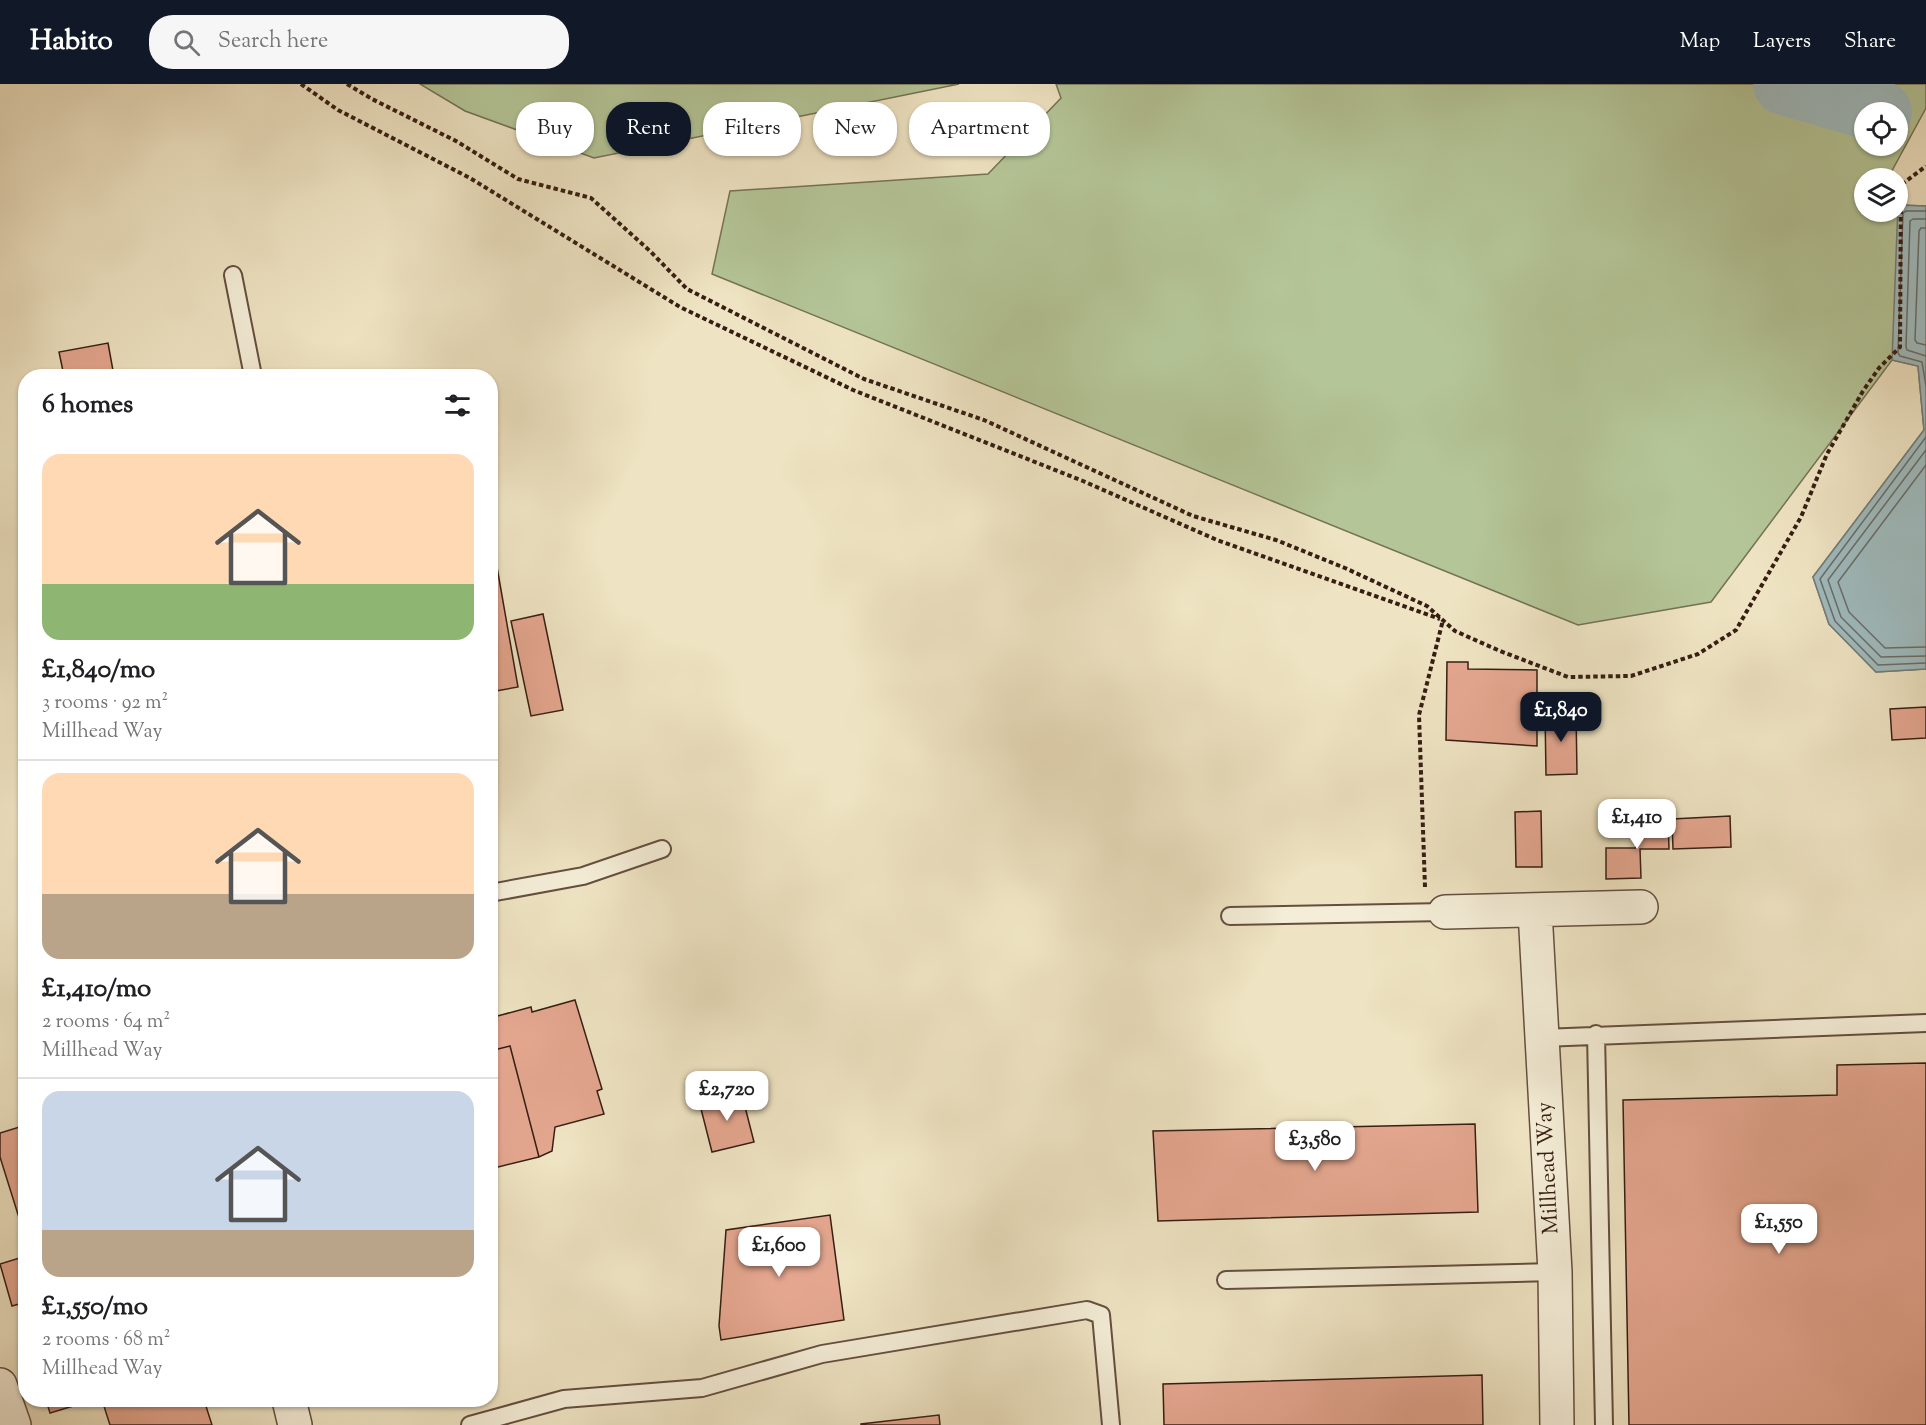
<!DOCTYPE html>
<meta charset="utf-8">
<style>
body{margin:0;font-family:"Sorts Mill Goudy",serif;background:#f6f6f6;color:#202124;height:100vh;display:flex;flex-direction:column;font-size:22px;white-space:nowrap}
*{box-sizing:border-box;margin:0}
p{font-size:20px;color:#757577}
.icon{flex:none;width:33px;height:33px;fill:none;stroke:currentColor;stroke-width:2;stroke-linecap:round;stroke-linejoin:round}
.map{position:relative;flex:1;overflow:hidden}
.panel{position:absolute;left:18px;top:285px;width:480px;height:1038px;display:flex;flex-direction:column;background:#fff;border-radius:24px;box-shadow:0 2px 4px #0004}
.panel>*{flex:none}
.guide{position:absolute;left:516px;top:18px;width:570px;height:54px;display:flex;gap:12px}
.buttons{position:absolute;left:1854px;top:18px;display:grid;gap:12px}
.buttons a{display:grid;place-items:center;width:54px;height:54px;border-radius:50%;background:#fff;box-shadow:0 2px 4px #0004;font-size:30px}
.price{position:absolute;translate:-50% -51px;padding:0 14px;border-radius:12px;background:#fff;color:#222;font-size:20px;line-height:39px;filter:drop-shadow(0 2px 3px #0008)}
.price::after{content:'';position:absolute;left:50%;top:36px;width:18px;height:14px;margin-left:-9px;background:inherit;clip-path:polygon(0 0,100% 0,50% 100%)}
.price.active{background:#111827;color:#fff}
ul{padding:0;list-style:none}
li{display:grid;align-content:center;gap:12px;height:318px;padding:0 24px}
li+li{border-top:2px solid #e0e0e0}
li span{display:grid;place-items:center;height:186px;border-radius:18px;color:#555}
li>.icon{margin-inline-start:auto}
span .icon{width:108px;height:108px;fill:#fffc;stroke-width:1}
li b{font-size:26px}
h2{display:flex;justify-content:space-between;align-items:center;height:72px;padding:0 24px;font-size:26px}
.chip{padding:0 21px;border-radius:24px;background:#fff;box-shadow:0 2px 4px #0004;font-size:21px;line-height:54px}
.chip.active{background:#111827;color:#fff}
header{display:flex;align-items:center;gap:36px;box-sizing:border-box;height:84px;padding:0 30px;background:#111827;color:#fff}
header strong{font-size:28px}
nav{display:flex;gap:33px;margin-inline-start:auto;font-size:21px}
.search{width:420px;height:54px;background:#f6f6f6;display:flex;align-items:center;gap:15px;box-sizing:border-box;padding:0 21px;border-radius:24px;color:#757577;font-size:22px}
.map>svg:first-child{display:block}
.green{fill:#b4c597;stroke:#757255;stroke-width:1.5;fill-rule:evenodd}
.water{fill:#9fbbbe;stroke:#757c7a;stroke-width:1.5}
.lines{fill:none;stroke-linecap:round;stroke-linejoin:round}
.shore{stroke:#6a6c68;stroke-width:1.5}
.river{stroke:#9fbbbe;stroke-width:62}
.building{fill:#e4a68f;stroke:#361e13;stroke-width:1.5}
.lane-casing{stroke:#644f3f;stroke-width:20}
.street-casing{stroke:#644f3f;stroke-width:36}
.path{stroke:#361e13;stroke-width:4;stroke-dasharray:4.5 3;stroke-linecap:butt}
.lane{stroke:#f4edd7;stroke-width:16}
.street{stroke:#f4edd7;stroke-width:33}
.labels{text-anchor:middle;dominant-baseline:central;stroke-width:4.5;stroke-linejoin:round;paint-order:stroke}
.street-label{font-size:22px;fill:#361e13;stroke:#f4edd7}
</style>
<header>
<strong>Habito</strong>
<div class="search"><svg class="icon" aria-label="search" viewBox="0 0 24 24"><circle cx="10" cy="10" r="6"/><path d="M15 15l6 6"/></svg>Search here</div>
<nav><a>Map</a><a>Layers</a><a>Share</a></nav>
</header>
<div class="map">
<svg width="1926" height="1341" viewBox="0 0 1926 1341">
<rect width="100%" height="100%" fill="#eee3c2"/>
<filter id="stains"><feTurbulence type="fractalNoise" baseFrequency=".00333" numOctaves="4"/><feColorMatrix values="0 0 0 0 .2 0 0 0 0 .09 0 0 0 0 .02 0 0 0 .5 -.17"/></filter>
<radialGradient id="worn" r=".72"><stop offset=".6" stop-color="#630" stop-opacity="0"/><stop offset="1" stop-color="#630" stop-opacity=".3"/></radialGradient>
<path class="green" d="M420 0H959L594 74 465 27Z
M1056 0H1926V24L1888 94H1864V128H1898V121L1926 122V585L1876 588 1829 540 1813 493 1924 346 1918 282 1892 276 1711 518 1578 541 712 190 730 107 988 90 1061 14ZM1864 28H1898V62H1864Z"/>
<path class="water" d="M1898 121 1926 122V585L1876 588 1829 540 1813 493 1924 346 1918 282 1892 276Z"/>
<g class="lines">
<path class="shore" d="M1926 127H1906L1903 129 1898 269 1900 272 1922 278 1926 302
M1926 135H1913L1910 137 1906 263 1907 266 1926 272
M1926 144H1921L1919 147 1915 256 1917 259 1926 261
M1926 353 1820 495 1835 537 1878 581 1926 579
M1926 366 1828 496 1841 533 1881 573 1926 572
M1926 381 1838 498 1849 528 1885 564 1926 563"/>
<path class="river" d="M1784 0 1881 28"/>
</g>
<path class="building" d="M108 259 114 292H64L59 268Z
M490 443 518 603 490 608Z
M543 530 563 626 531 632 511 537Z
M1447 578H1468V585L1537 586V662L1446 656Z
M1926 623V654L1892 656 1890 625Z
M1576 627 1577 690 1546 691 1545 628Z
M1541 727 1542 783H1516L1515 728Z
M1730 732 1731 763 1673 765 1672 735Z
M1668 736 1669 765H1640L1641 794 1606 795V764H1636L1635 737Z
M575 916 602 1005 597 1007 604 1030 555 1043 552 1067 539 1073 510 962 490 967V934L531 923 532 928Z
M510 962 539 1073 490 1085V967Z
M1926 979V1341H1629L1623 1016 1837 1011V981Z
M741 1007 754 1058 712 1068 699 1017Z
M1475 1040 1478 1128 1158 1137 1153 1047Z
M26 1041V1156L0 1073V1049Z
M830 1131 844 1236 721 1256 719 1242 726 1146Z
M26 1172V1218L12 1222 0 1180Z
M1482 1291 1483 1341H1164L1163 1300Z
M46 1316H93L50 1329Z
M102 1316H204L212 1341H110Z
M939 1331 940 1341H861V1340Z"/>
<g class="lines">
<defs>
<path id="lane" d="M233 191 253 292
M490 809 583 792 662 765
M1230 832 1445 828
M1596 950 1604 1341
M1542 954 1926 939
M1226 1196 1555 1188
M470 1341 564 1315 702 1304 822 1270 1087 1226 1101 1231 1111 1341"/>
<path id="street" d="M1535 827 1555 1188 1557 1341
M1445 828 1641 823
M0 1301 14 1341
M289 1316 295 1341"/>
</defs>
<use href="#lane" class="lane-casing"/>
<use href="#street" class="street-casing"/>
<path class="path" d="M301 0 338 26 470 94 680 223 853 306 1083 397 1217 456 1440 535
M347 0 372 15 456 57 518 95 591 114 651 168 687 205 864 295 984 336 1193 432 1276 456 1345 484 1427 522 1455 547 1500 567 1568 593 1631 592 1698 570 1736 546 1801 433 1827 370 1863 307 1879 284 1900 263 1901 101 1926 82
M1425 803 1419 631 1443 536"/>
<use href="#lane" class="lane"/>
<use href="#street" class="street"/>
</g>
<g class="labels">
<g class="street-label">
<text transform="translate(1549 1084) rotate(-93)">Millhead Way</text>
</g>
</g>
<rect width="100%" height="100%" filter="url(#stains)"/>
<rect width="100%" height="100%" fill="url(#worn)"/>
</svg>
<div class="buttons">
<a><svg class="icon" aria-label="locate" viewBox="0 0 24 24"><circle cx="12" cy="12" r="6"/><path d="M12 2v4M12 18v4M2 12h4M18 12h4"/></svg></a>
<a><svg class="icon" aria-label="layers" viewBox="0 0 24 24"><path d="M12 4l9 5-9 5-9-5zM3 14l9 5 9-5"/></svg></a>
</div>
<b class="price active" style="left:1561px;top:659px">£1,840</b>
<b class="price" style="left:1637px;top:766px">£1,410</b>
<b class="price" style="left:727px;top:1038px">£2,720</b>
<b class="price" style="left:1315px;top:1088px">£3,580</b>
<b class="price" style="left:1779px;top:1171px">£1,550</b>
<b class="price" style="left:779px;top:1194px">£1,600</b>
<div class="guide">
<a class="chip">Buy</a>
<a class="chip active">Rent</a>
<a class="chip">Filters</a>
<a class="chip">New</a>
<a class="chip">Apartment</a>
</div>
<section class="panel">
<h2>6 homes<svg class="icon" aria-label="filters" viewBox="0 0 24 24"><path d="M4 7h16M4 17h16"/><circle cx="9" cy="7" r="2"/><circle cx="15" cy="17" r="2"/></svg></h2>
<ul>
<li><span style="background:linear-gradient(#ffd9b3 70%,#8fb573 0)"><svg class="icon" aria-label="home" viewBox="0 0 24 24"><path d="M3 11l9-7 9 7M6 9v11h12V9"/></svg></span><div><b>£1,840/mo</b><p>3 rooms · 92 m²</p><p>Millhead Way</p></div></li>
<li><span style="background:linear-gradient(#ffd9b3 65%,#b9a48a 0)"><svg class="icon" aria-label="home" viewBox="0 0 24 24"><path d="M3 11l9-7 9 7M6 9v11h12V9"/></svg></span><div><b>£1,410/mo</b><p>2 rooms · 64 m²</p><p>Millhead Way</p></div></li>
<li><span style="background:linear-gradient(#c9d6e8 75%,#b9a48a 0)"><svg class="icon" aria-label="home" viewBox="0 0 24 24"><path d="M3 11l9-7 9 7M6 9v11h12V9"/></svg></span><div><b>£1,550/mo</b><p>2 rooms · 68 m²</p><p>Millhead Way</p></div></li>
</ul>
</section>
</div>
